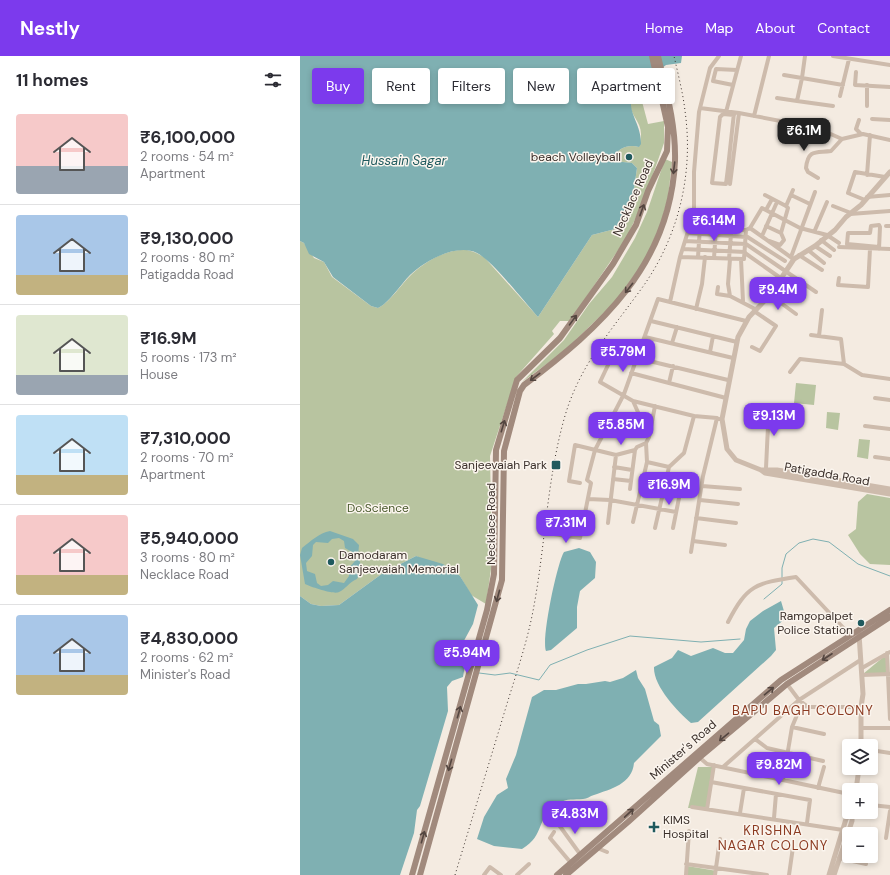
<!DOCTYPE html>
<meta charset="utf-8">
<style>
body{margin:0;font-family:"DM Sans",sans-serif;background:#f2f2f3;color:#2b2b33;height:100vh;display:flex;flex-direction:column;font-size:15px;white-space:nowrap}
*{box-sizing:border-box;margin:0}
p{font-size:13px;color:#7c7c81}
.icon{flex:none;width:22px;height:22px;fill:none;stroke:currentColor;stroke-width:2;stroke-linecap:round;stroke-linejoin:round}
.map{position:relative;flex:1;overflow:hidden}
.sheet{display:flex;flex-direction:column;background:#fff;width:300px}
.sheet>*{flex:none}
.top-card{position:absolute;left:12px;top:12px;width:380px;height:36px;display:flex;gap:8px}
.fabs{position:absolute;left:542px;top:683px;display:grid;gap:8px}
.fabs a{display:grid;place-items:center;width:36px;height:36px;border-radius:4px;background:#fff;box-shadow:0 2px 6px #0003;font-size:20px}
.price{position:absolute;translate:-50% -34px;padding:0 9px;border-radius:8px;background:#7c3aed;color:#fff;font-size:13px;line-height:26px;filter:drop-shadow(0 1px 2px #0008)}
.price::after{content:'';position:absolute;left:50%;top:24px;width:12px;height:9px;margin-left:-6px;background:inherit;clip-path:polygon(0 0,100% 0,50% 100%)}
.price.active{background:#222;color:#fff}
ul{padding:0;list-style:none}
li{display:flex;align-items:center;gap:12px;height:100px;padding:0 16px}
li+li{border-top:1px solid #e1e1e2}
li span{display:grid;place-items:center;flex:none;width:112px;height:80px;border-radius:4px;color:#555}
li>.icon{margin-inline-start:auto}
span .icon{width:48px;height:48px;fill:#fffc;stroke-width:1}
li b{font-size:17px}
h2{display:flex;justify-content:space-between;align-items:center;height:48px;padding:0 16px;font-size:17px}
.pill{padding:0 14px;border-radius:4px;background:#fff;box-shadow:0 2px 6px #0003;font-size:14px;line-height:36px}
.pill.active{background:#7c3aed;color:#fff}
header{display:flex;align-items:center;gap:24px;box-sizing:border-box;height:56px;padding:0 20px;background:#7c3aed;color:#fff}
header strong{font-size:19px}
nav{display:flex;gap:22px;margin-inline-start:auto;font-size:14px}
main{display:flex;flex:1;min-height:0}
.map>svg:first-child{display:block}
.green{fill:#b8c4a0}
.water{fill:#7fb0b2;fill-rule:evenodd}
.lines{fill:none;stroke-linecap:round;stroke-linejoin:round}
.stream{stroke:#7fb0b2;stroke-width:1}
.minor{stroke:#cdbbac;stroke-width:4}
.tertiary{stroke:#cdbbac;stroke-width:5}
.secondary{stroke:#a18a7d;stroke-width:6}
.rail{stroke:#3b302b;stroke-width:1;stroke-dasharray:1 3;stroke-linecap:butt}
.oneway{stroke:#544640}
.poi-dot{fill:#1f5a5e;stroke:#fbf5ee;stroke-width:1.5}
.labels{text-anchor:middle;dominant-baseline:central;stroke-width:3;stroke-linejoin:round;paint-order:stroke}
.poi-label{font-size:12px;fill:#3b302b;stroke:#fbf5ee;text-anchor:end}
.street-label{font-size:12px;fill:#3b302b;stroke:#fbf5ee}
.park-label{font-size:12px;fill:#4a5a2e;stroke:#fbf5ee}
.water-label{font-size:13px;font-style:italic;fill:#1f5a5e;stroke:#fbf5ee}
.neighbourhood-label{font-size:13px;letter-spacing:1px;fill:#8c3b22;stroke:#fbf5ee}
</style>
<header>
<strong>Nestly</strong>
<nav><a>Home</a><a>Map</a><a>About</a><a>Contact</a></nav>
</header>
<main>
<section class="sheet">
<h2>11 homes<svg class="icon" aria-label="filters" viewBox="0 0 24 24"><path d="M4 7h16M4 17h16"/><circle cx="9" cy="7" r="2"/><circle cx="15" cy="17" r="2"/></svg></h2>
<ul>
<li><span style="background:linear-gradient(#f6c9c9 65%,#9aa5b1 0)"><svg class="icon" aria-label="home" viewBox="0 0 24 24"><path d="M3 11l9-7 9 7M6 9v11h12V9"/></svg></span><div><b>₹6,100,000</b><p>2 rooms · 54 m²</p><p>Apartment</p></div></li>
<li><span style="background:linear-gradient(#a9c7e8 75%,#c2b280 0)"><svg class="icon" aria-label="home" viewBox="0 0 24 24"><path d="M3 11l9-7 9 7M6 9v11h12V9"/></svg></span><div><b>₹9,130,000</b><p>2 rooms · 80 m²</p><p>Patigadda Road</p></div></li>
<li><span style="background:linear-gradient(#dfe7d0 75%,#9aa5b1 0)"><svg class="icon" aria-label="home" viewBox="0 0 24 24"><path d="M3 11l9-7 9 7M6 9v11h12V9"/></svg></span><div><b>₹16.9M</b><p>5 rooms · 173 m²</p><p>House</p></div></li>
<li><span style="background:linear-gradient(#bfe0f5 75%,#c2b280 0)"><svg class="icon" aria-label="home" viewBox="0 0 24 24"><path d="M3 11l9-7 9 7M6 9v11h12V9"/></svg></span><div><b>₹7,310,000</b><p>2 rooms · 70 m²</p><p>Apartment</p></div></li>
<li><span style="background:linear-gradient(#f6c9c9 75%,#c2b280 0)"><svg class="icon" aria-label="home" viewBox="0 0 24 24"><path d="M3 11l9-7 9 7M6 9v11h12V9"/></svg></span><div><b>₹5,940,000</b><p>3 rooms · 80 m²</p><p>Necklace Road</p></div></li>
<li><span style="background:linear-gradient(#a9c7e8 75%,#c2b280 0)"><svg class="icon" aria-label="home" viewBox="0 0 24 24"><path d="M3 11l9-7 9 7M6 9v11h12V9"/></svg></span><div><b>₹4,830,000</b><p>2 rooms · 62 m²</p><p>Minister's Road</p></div></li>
</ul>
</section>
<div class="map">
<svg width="590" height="819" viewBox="0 0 590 819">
<rect width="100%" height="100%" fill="#f4ebe1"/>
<path class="green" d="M340 38 348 68 364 65V87L345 141 327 181 270 265H260L252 275 254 278 216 321 190 400 192 506 186 548 171 539 160 520 116 500 83 517 39 549 21 550 11 548 0 540V185L4 187 14 202 24 206 32 221 71 250 78 252C88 248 101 229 109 221 122 207 147 192 167 194 173 195 178 198 184 201L238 261 292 179 315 173 333 140 337 112 332 107 314 105 313 102C318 92 328 88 339 91 340 87 341 82 341 78 341 63 327 59 331 42Z
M365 103 372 106 368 141 361 167 345 204 316 245 263 296 222 326 264 284 289 248 312 221 335 182 347 156Z
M496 327 516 329 514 349 494 347Z
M527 356 540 357 538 374 526 372Z
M559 383 570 384 568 403 557 401Z
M567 438 590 442V509L570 508 560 498 548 479 556 473 558 446Z
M587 598 588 617 563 618Z
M398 711H414L408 752H388Z
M387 810 417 815V819H387Z"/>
<path class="water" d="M0 0H382L381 7 366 9 358 15H352V19C348 20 343 19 339 21 336 22 336 26 335 29 323 57 341 62 341 88L339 91C328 88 318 92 313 102L314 105 332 107 337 112 333 140 315 173 292 179 238 261C225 247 192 204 177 197 156 187 125 205 110 219 102 227 88 248 78 252L71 250 33 221 24 206 9 198 4 187 0 185Z
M30 475 53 483 59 489 58 500 62 513 57 523C48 527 46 533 39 536 35 539 11 531 5 528L0 499 2 492C11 485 19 477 30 475ZM39 482 44 485 45 492 52 496 55 505 48 513 49 520 44 527 33 525 28 529 21 530 17 527 15 518 7 515 6 507 12 500 13 489 16 486 28 487 32 483Z
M279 492 290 496 296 506 295 522 280 535 277 551V572L251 594 246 595C241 584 257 507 264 496Z
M116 500 143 508 160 520 178 549 173 568 159 594V600L165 609 163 621 152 625 147 631 148 655 120 750 117 754 114 777 100 819H0V540L11 548 21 550 39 549 83 517Z
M481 545 486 562 474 572 476 594 471 600 398 666 391 667C378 656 353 630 354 611L372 602 378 594 391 600 413 592 425 597H433L444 584 446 573 450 565 463 555Z
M336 614 338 622 345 633 354 665 359 669 361 680 334 707C332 728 311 733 294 739 290 740 287 743 283 743 274 744 267 742 259 747 235 761 246 779 222 793L194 790 177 783 184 761 197 739 208 732 206 723 216 699 232 641 244 634H256L278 628H286L305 625 310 626 323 622Z"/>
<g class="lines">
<path class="stream" d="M482 522V512L486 498 499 487 513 483 529 486 558 508 590 520
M464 543 482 528V525
M179 617 195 619 210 617 239 624 250 609 287 594 330 580 401 586 440 583"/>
<path class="minor" d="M533 0 590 9
M556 16 555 29 590 31
M484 19 502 22 505 0
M433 29 413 25 416 13 437 14
M567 29V50
M540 40 549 3
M477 42 497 45
M533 50 497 45 502 22 543 29
M400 52 439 57 517 72 542 83 563 78 590 84
M426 56 441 0
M454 60 469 0
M572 63 590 64
M559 64 556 73 561 78
M428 112 426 128 412 127 420 61 423 58 434 59
M429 112H428L434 57
M567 119 570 79
M518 122 508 116 506 112C508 92 517 97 531 95L542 83
M430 128 439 57
M465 139 486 150
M491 139 510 148
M567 141 590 139
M565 144 548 137 555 116 585 121
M533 150 551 157
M466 154 472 143
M394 156 417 158 414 202
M550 158 590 155
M466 170 481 177
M586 170H590
M390 171 446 174
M450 172 492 202
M432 173 433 159
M515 174 527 146
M388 177 446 181
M446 180 485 205
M462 180 477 146
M521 184 534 194
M385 185 446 188 516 236
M469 185 480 189 484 184 481 177 488 152 486 150 493 134
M515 190 530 200
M539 191 590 193
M383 193 445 196
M579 193 580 171 579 169 571 170 570 177H548L547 188 579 191
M508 194 524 207
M445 197 482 223
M499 199 522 214
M380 201 444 203 446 174 450 172 462 152 500 172 527 179 539 187
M398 201 400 171
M491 201 515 136
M429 203 431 178
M430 203 428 228 430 240 455 253
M441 203 443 245
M539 222 538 229 568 231 570 193
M418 231 417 238 430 240
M470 239 496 258
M370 246 380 201 394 156V116L399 56 410 12 419 0
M396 253 402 228 405 201
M351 265 437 286
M511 279 541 283 544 308
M519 280 522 254
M345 281 433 302
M372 287 377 271
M318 288 300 326 333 345 394 360 417 362
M452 291 460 295 476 270 454 255
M410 296 413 280
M337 302 428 324
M490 316 500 303 544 308 562 319 590 323
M331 317 426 342
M369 327 373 310
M575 342 590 344
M333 345 349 381 346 387 347 406 369 411
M565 370 590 373
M349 381 355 350
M575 401 590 403
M314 411 332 414
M466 412 469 349
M313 423 331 425
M280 427 269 425 275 389 316 399 335 394 337 391 346 387
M402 430 440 433
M330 433 335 394
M288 443 310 444 376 456
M400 444 438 448
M396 462 436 467
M333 466 347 406
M308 467 316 399
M355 472 369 411 384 397 394 360
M373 472 381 432
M254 478 280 482 291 427 287 424 295 394 324 338 358 243 446 265
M393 485 425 489
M391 496 403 420 417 362 419 363
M428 566C447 529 456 527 496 521L550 579
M587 597 590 663
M562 612 590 596
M562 619 590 618
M487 628 499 644 508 651H561
M492 671 524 678
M561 672H590
M455 683 467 692 523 705
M571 694 590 697
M399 701 407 708 549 738
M423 711 499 644 559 605
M483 724 492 671 497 659 507 651
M411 726 510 744 507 767
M518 732 524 711
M571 749 590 751
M392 751 543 774
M407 753 414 709
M440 757 444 732
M474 762 476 738
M259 769 280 798
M254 776 250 782 271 807
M586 782 590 755
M297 792 307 796
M539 802 566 808
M386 808 467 819
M184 819 190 811 201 819
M217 819 229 808
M386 819 389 775
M415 819 420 783
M489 819 493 791"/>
<path class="tertiary" d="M590 116 561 149 546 161 535 174 515 190 494 203 470 239 449 261 438 281 422 363 427 393 436 404 461 414 465 417 590 438
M461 414H477L590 433
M559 578 563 638 561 651V690
M556 734 559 712
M529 819 546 763 551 756
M534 819 552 765V756"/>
<path class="secondary" d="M112 819 187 554 194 518 196 394 217 324 260 282 313 208 336 169 348 135 367 95 368 71 352 0
M120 819 202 524 204 395 220 335 224 329C301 271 370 209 375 105 376 69 366 34 358 0
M257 819 481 624 590 554
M266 819 328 766 400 701 487 628 590 561"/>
<path class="rail" d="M155 819C171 766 187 714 203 661 213 627 225 594 232 560 245 496 246 430 263 367 277 313 307 280 339 236 378 184 394 119 385 55 383 37 378 18 374 0"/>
</g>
<defs><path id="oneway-shaft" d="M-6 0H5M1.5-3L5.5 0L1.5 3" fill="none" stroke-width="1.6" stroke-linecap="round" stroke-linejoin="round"/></defs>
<g class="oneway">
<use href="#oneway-shaft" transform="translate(374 112) rotate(97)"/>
<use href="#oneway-shaft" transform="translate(342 154) rotate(-70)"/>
<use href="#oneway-shaft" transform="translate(329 232) rotate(128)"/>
<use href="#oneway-shaft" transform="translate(273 264) rotate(-54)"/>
<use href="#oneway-shaft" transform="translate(235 321) rotate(143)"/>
<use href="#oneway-shaft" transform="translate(203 370) rotate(-73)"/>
<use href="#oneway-shaft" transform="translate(198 540) rotate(105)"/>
<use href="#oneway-shaft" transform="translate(527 601) rotate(147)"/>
<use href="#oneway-shaft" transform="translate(469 635) rotate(-40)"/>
<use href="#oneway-shaft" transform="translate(159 656) rotate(-74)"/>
<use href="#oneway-shaft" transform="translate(424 681) rotate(140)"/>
<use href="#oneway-shaft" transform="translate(150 709) rotate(106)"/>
<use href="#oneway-shaft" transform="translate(329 757) rotate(-43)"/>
<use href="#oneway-shaft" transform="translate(123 781) rotate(-74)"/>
</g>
<g class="poi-dot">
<circle cx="329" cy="101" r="4"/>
<rect x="251" y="404" width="10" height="10" rx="2"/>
<circle cx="31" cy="506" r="4"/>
<circle cx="561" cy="567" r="4"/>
<path d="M352 765h4v4h4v4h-4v4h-4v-4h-4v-4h4z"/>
</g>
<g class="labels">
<g class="poi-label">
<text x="321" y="101">beach Volleyball</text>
<text x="247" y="409">Sanjeevaiah Park</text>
<text x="39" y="499" text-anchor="start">Damodaram<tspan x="39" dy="14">Sanjeevaiah Memorial</tspan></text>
<text x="553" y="560">Ramgopalpet<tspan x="553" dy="14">Police Station</tspan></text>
<text x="363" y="764" text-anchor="start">KIMS<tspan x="363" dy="14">Hospital</tspan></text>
</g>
<g class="street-label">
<text transform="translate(333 142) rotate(-66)">Necklace Road</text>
<text transform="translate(527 418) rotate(10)">Patigadda Road</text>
<text transform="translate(191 468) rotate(-90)">Necklace Road</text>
<text transform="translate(383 694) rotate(-41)">Minister's Road</text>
</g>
<g class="park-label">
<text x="78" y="452">Do.Science</text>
</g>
<g class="water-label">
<text x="104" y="104">Hussain Sagar</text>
</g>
<g class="neighbourhood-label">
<text x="503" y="654">BAPU BAGH COLONY</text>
<text x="473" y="774">KRISHNA<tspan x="473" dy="15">NAGAR COLONY</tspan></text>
</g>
</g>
</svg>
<div class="fabs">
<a><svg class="icon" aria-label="layers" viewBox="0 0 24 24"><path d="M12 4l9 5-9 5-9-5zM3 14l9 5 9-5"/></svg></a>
<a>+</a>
<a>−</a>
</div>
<b class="price active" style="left:504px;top:96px">₹6.1M</b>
<b class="price" style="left:414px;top:186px">₹6.14M</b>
<b class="price" style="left:478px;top:255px">₹9.4M</b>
<b class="price" style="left:323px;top:317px">₹5.79M</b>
<b class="price" style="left:474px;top:381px">₹9.13M</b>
<b class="price" style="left:321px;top:390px">₹5.85M</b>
<b class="price" style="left:369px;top:450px">₹16.9M</b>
<b class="price" style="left:266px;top:488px">₹7.31M</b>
<b class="price" style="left:167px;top:618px">₹5.94M</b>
<b class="price" style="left:479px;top:730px">₹9.82M</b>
<b class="price" style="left:275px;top:779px">₹4.83M</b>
<div class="top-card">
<a class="pill active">Buy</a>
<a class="pill">Rent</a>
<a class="pill">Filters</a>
<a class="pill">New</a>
<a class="pill">Apartment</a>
</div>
</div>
</main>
